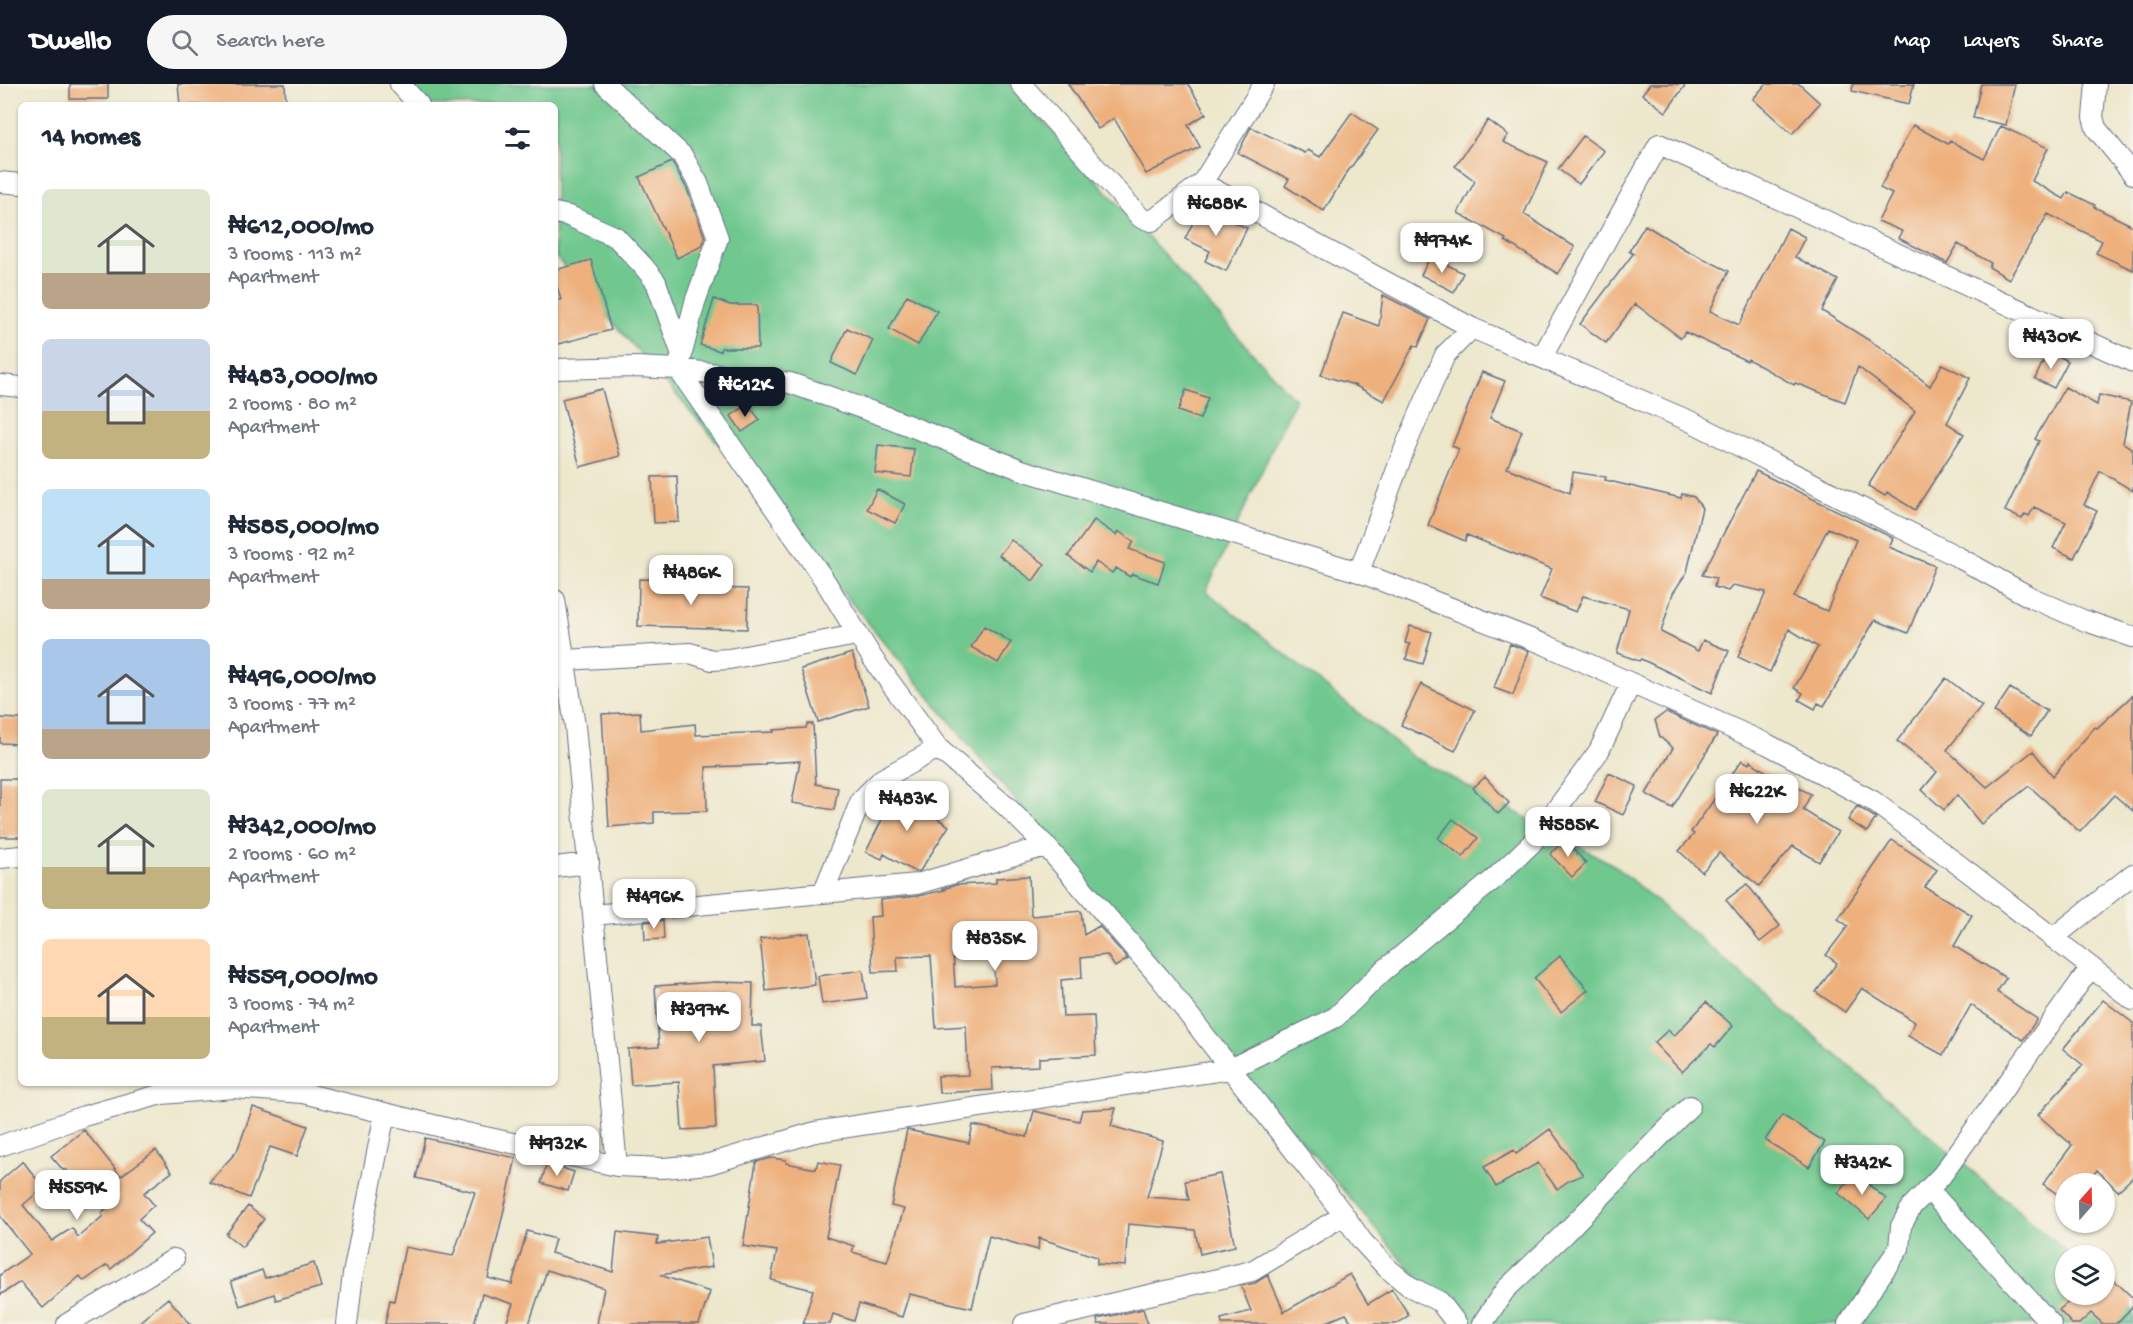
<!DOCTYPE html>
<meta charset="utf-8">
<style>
body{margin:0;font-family:"Gochi Hand",sans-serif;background:#f6f6f7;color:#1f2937;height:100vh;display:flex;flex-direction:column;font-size:22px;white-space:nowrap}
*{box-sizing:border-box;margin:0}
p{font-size:20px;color:#747a83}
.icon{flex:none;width:33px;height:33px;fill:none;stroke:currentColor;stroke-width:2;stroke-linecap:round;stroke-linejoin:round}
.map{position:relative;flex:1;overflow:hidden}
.sheet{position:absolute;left:18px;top:18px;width:540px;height:984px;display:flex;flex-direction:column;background:#fff;border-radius:9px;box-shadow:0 2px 4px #0004}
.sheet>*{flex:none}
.needle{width:39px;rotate:20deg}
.fabs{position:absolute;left:2055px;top:1089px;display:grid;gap:12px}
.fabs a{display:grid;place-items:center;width:60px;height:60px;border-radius:50%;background:#fff;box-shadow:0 2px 4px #0004;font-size:30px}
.price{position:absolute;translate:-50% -51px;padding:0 14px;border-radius:12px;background:#fff;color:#222;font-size:20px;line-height:39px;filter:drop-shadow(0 2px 3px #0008)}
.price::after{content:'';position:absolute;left:50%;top:36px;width:18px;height:14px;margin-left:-9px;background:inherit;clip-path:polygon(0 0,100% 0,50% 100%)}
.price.selected{background:#111827;color:#fff}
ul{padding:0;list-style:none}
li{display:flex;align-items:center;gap:18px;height:150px;padding:0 24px}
li span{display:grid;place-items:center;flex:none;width:168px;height:120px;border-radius:9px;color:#555}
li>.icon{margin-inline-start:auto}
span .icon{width:72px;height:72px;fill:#fffc;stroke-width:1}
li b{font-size:26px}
h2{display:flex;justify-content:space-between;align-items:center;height:72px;padding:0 24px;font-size:26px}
header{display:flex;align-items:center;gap:36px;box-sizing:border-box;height:84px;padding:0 30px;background:#111827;color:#fff}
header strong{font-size:28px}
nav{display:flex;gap:33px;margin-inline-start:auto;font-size:21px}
.search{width:420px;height:54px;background:#f6f6f7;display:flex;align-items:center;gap:15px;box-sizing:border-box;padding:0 21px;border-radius:33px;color:#747a83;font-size:22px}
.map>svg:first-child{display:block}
.green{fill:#6fc88f;stroke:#457c76;stroke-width:1.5}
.building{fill:#eeb17e;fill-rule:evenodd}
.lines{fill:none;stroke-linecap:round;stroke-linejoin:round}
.minor-casing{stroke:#646f84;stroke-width:22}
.minor{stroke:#fff;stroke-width:20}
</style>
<header>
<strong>Dwello</strong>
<div class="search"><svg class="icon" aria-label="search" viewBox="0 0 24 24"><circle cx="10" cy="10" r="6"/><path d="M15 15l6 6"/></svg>Search here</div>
<nav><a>Map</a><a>Layers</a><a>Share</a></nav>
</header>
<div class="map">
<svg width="2133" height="1240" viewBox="0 0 2133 1240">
<rect width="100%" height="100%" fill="#f7f3e8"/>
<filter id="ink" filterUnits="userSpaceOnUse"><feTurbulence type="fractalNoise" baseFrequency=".0167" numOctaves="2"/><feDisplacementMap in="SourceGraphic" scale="12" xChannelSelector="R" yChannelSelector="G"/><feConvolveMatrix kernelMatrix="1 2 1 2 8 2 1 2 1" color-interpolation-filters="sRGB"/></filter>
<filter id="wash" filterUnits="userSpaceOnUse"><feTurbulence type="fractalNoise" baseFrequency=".008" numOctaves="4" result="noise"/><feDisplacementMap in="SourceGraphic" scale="24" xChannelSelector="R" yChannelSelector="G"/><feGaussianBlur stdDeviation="1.35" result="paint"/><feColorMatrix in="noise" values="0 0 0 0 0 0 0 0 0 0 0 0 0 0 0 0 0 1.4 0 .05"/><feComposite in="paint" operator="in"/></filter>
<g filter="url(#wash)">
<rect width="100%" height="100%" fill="#ede7cc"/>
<path class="green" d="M407 0H1010L1295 316 1206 507 1413 673 1614 781 2070 1171 2066 1172V1210H2104L2105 1201 2133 1226V1240H1456L1075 788 727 369 555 172V21H425Z"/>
<g id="blocks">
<path class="building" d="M70 0H108V15H70Z
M178 0H285L286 21H180Z
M1068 0H1188L1206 30 1188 41 1200 63 1146 90 1114 34 1098 45Z
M1650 0H1686L1666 28 1642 10Z
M1766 0H1799L1820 19 1792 50 1753 15Z
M1853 0H1914L1909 20 1852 7Z
M1981 0H2015L2006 41 1973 34Z
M1352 28 1378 46 1346 90 1324 127 1285 102 1289 95 1238 69 1251 43 1305 69 1308 66 1320 73Z
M1488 36 1508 51 1503 58 1548 78 1524 130 1575 163 1558 190 1505 157 1506 155 1458 129 1475 97 1455 82Z
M1913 41 1948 60 1950 57 1984 75 2001 42 2048 64 2032 97 2064 115 2068 108 2095 121 2094 123 2133 142V186L2096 169 2102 157 2048 130 2009 195 1989 183 1991 179 1958 160 1947 179 1898 154 1902 147 1878 137 1892 110 1880 104Z
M1583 52 1604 67 1579 100 1558 85Z
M672 78 687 105 705 154 702 162 677 174 639 93Z
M1201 122 1247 144 1226 187 1205 177 1210 167 1185 155Z
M1645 141 1686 166 1729 187 1710 227 1739 241 1788 144 1805 153 1795 173 1838 196 1822 227 1883 265 1930 302 1942 280 1970 294 1947 339 1964 350 1915 426 1887 408 1885 412 1868 402 1915 327 1858 283 1845 318 1795 299 1794 301 1748 275 1747 277 1685 248 1681 254 1635 220 1606 259 1580 240 1633 170 1629 167Z
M1431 172 1463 189 1454 208 1421 191Z
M591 176 611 246 555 261V216H561L555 195V186Z
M907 211 937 227 918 261 889 245Z
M1383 211 1430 235 1418 263 1414 261 1384 317 1354 301 1321 291 1343 229 1379 242Z
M714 215 730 221H757L758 264H721L720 267 700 261Z
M847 244 873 256 857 291 831 279Z
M2048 267 2068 277 2054 304 2035 295Z
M1482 288 1505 297 1490 334 1522 347 1507 384 1570 409 1573 388 1606 393 1605 396 1681 414 1682 410 1694 413 1702 424 1687 488 1673 509 1661 548 1698 567 1703 556 1729 567 1712 609 1641 575 1639 577 1617 569 1629 525 1583 512 1576 528 1540 514 1552 485 1467 451 1465 457 1428 441 1459 365 1452 362Z
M2065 303 2097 321 2099 311 2131 318 2123 359 2133 365V407L2100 387 2084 421 2097 427 2074 474 2053 464 2066 438 2034 423 2029 432 2025 430 2022 435 2005 427 2039 357 2035 355Z
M602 305 620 372 580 383 562 315Z
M1186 306 1208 314 1200 335 1178 327Z
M748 320 760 336 742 348 731 332Z
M878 361 914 365 911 393 875 389Z
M1756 387 1893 454 1889 463 1935 482 1908 549 1875 536 1824 622 1818 619 1815 625 1799 616 1803 609 1794 604 1818 563 1789 545 1770 588 1738 573 1766 508 1733 501 1728 507 1714 503 1716 494 1702 491ZM1828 444 1856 456 1827 527 1794 513Z
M677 392 679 438 654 439 652 393Z
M877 405 905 420 895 439 867 425Z
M1094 436 1116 451 1118 447 1134 458 1129 465 1165 478 1158 499 1132 490 1130 493 1116 484 1112 489 1096 478 1090 488 1068 472Z
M1011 456 1045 480 1033 497 999 471Z
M639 495 683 496V503L748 505 747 545 638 542Z
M984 542 1011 558 998 579 971 563Z
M1410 542 1432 548 1423 580 1406 575 1410 560 1405 559Z
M1510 560 1529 567 1513 611 1494 604Z
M852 569 869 622 818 638 801 585Z
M1946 594 1982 622 1947 666 1987 703 2033 667 2053 692 2095 643 2097 644 2133 611V727L2114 711 2080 748 2029 702 1981 740 1957 711 1944 726 1922 706 1937 688 1897 657Z
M1421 600 1475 626 1455 667 1401 641Z
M2010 604 2047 627 2031 652 1994 628Z
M640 628 641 646 695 640 696 651 774 648 773 646 806 644 807 640H813L816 700 838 704 834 726 792 719 800 677 765 679V681L706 683 707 727 654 728V739L609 743 602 630Z
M1666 628 1717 651 1672 724 1646 710 1673 664 1660 653 1655 636Z
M0 634 21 635V660L0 659Z
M1742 676 1749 680 1750 677 1765 687 1811 710 1803 726 1838 748 1819 778 1793 762 1759 802 1719 769 1702 788 1679 767 1694 750 1691 748Z
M1609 689 1637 702 1623 731 1595 718Z
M1485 693 1509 719 1498 730 1473 704Z
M0 695H21V753H0Z
M900 699 915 707 910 717 949 742 920 787 915 788 884 770 882 775 866 768Z
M1857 722 1876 734 1867 748 1848 736Z
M1453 735 1478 754 1463 773 1438 754Z
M1565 756 1586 779 1572 793 1550 770Z
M1892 756 1937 786 1925 803 1972 831 1954 862 2006 894 1997 908 2037 935 2023 956 1971 921 1943 971 1908 952 1915 938 1862 904 1845 928 1816 908 1837 879 1826 871 1848 842 1838 835Z
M1029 792 1031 831 1033 832 1081 827 1084 851 1099 842 1128 875 1115 883 1107 871 1081 874 1082 894 1061 896 1063 933 1094 932 1096 971 1039 974V982L992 984 993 1006 939 1009 938 992 968 991 966 942 936 944 931 872 897 873 898 887 873 888 870 833 881 832 880 816 918 812 945 806 943 805 956 801 996 799V794ZM993 866 995 900 955 903 953 868Z
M1747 800 1780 842 1760 858 1726 816Z
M663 836 664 855 645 856 644 838Z
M809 849 815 901 766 907 760 855Z
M1560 872 1588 906 1561 928 1534 894Z
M863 886 867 914 822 920 818 892Z
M715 898 753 899 752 942H761L765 977 713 982 716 1044 682 1046 679 998 631 1001 628 965 659 963 655 902Z
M2103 916 2133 939V1093L2118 1107 2097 1086 2087 1100H2066V1116L2043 1100 2072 1061 2038 1031 2083 981 2063 965Z
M1706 918 1733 942 1715 963 1711 960 1682 988 1654 959 1668 946 1674 952Z
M253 1023 308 1042 297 1072 270 1063 249 1114 209 1098 237 1067Z
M1116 1024 1111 1042 1163 1057 1147 1113 1189 1116 1185 1097 1220 1090 1235 1162 1200 1170 1195 1146 1128 1140 1125 1182 1097 1180V1173L1039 1154 1038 1166 989 1152 972 1224 909 1210 902 1233 859 1220 854 1237 833 1230 830 1240H803L813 1206 771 1196 777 1167 743 1162 756 1078 771 1074 786 1076V1079L816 1085 818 1077 840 1081 826 1153 854 1162 852 1168 887 1178 904 1125 891 1122 907 1046 969 1059 973 1041 1027 1053 1034 1027 1079 1037 1082 1026Z
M1782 1031 1825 1058 1809 1083 1765 1056Z
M1550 1045 1583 1091 1570 1096 1557 1105 1538 1079 1496 1103 1484 1083 1514 1066 1516 1070Z
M84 1046 121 1092 156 1066 172 1088 144 1109 154 1121 139 1135 152 1149 111 1185 107 1181 84 1197 80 1192 43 1224 20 1198 0 1211V1191L30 1170 0 1132V1097L23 1077 43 1104 23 1121 52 1157 72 1144 78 1153 103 1132 101 1129 120 1113 100 1090 82 1104 66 1085 64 1087 51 1072Z
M425 1054 516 1074 488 1194 512 1200 527 1147 555 1155 551 1169 613 1188 617 1148 658 1153 657 1160 707 1153 712 1183 660 1191 710 1208 699 1240H597L604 1204 547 1186 529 1240H506L513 1220 482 1210 474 1240H385L390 1216 394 1217 405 1163 453 1172 475 1108 416 1094Z
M547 1079 574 1088 568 1107 541 1099Z
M1855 1089 1886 1115 1869 1135 1838 1109Z
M248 1122 264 1135 242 1163 226 1150Z
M314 1179 321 1203 276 1216 274 1210 240 1222 231 1197 262 1186 265 1194Z
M2104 1187 2133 1214V1222L2116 1240H2103L2091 1229 2079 1240H2072L2059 1226 2073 1214 2076 1218 2083 1210H2104Z
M1350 1190 1368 1220 1392 1205 1409 1231 1396 1240H1353L1346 1230 1322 1240H1222L1221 1235 1251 1227 1241 1202 1255 1199 1268 1191 1284 1228Z
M168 1214 190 1240H137Z
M1143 1225 1148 1240H1098L1097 1235Z"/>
</g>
</g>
<g filter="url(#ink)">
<use href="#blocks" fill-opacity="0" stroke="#646f84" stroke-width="1.5"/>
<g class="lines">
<defs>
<path id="minor" d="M400 0 419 21
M605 0 682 71 698 99 718 154 695 218 678 285 825 497 873 575 938 664 1007 723 1046 762 1161 895 1344 1131 1362 1157 1386 1183 1409 1202 1440 1218 1457 1240
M1021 0 1141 134 1152 137 1202 99 1264 0
M2096 0 2093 33 2096 44 2133 90
M0 98 21 100
M1202 99 1472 244
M555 129 569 132 616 153 644 183 656 198 682 271
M1542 273 1659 60 2133 278
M555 285 636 283 678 285 790 299 887 333 1022 386 1359 488 1546 561 1767 660 1873 717 1971 790 2133 916
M0 301 21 303
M1359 488 1406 361 1445 271 1472 244 1692 338 1956 472 2032 514 2083 536 2133 553
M555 516 575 642 617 1082
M565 576 690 569 712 576 729 575 857 551
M0 774 21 772
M555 783 589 779
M823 809 861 716 882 695 938 664
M593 831 917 800 1046 762
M2053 854 2133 790
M0 1062 84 1032 162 1010 233 1004 303 1009 462 1048 617 1082 663 1084 709 1080 815 1048 1230 985 1336 933 1382 888 1494 795 1531 760 1599 667 1631 599
M1928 1105 2051 1240
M67 1240 174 1175
M347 1240 353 1190 385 1029
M1024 1240 1252 1187 1344 1131
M1482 1240 1505 1206 1562 1152 1690 1022
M1848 1240 1899 1164 1901 1142 1912 1122 1942 1091 2091 883"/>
</defs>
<use href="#minor" class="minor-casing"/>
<use href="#minor" class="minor"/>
</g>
</g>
</svg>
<div class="fabs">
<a><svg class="needle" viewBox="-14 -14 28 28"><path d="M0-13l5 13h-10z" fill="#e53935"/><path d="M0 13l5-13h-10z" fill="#747a83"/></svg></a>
<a><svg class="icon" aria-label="layers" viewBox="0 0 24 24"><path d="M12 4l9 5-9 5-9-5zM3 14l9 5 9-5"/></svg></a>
</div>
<b class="price" style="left:1216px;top:153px">₦688K</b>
<b class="price" style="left:1442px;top:190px">₦974K</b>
<b class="price" style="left:2051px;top:286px">₦430K</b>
<b class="price selected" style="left:745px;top:334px">₦612K</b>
<b class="price" style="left:691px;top:522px">₦486K</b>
<b class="price" style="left:1757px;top:741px">₦622K</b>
<b class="price" style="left:907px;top:748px">₦483K</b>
<b class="price" style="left:1568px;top:774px">₦585K</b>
<b class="price" style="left:654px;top:846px">₦496K</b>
<b class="price" style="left:995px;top:888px">₦835K</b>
<b class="price" style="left:699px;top:959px">₦397K</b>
<b class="price" style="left:557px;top:1093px">₦932K</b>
<b class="price" style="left:1862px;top:1112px">₦342K</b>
<b class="price" style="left:77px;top:1137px">₦559K</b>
<section class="sheet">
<h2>14 homes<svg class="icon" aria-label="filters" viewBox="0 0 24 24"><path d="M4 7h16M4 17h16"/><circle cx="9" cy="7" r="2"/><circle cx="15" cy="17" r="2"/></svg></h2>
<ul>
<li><span style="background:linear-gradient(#dfe7d0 70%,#b9a48a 0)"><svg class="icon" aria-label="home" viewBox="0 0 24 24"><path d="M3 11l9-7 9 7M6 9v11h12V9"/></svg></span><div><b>₦612,000/mo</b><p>3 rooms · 113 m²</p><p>Apartment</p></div></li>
<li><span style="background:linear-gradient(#c9d6e8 60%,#c2b280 0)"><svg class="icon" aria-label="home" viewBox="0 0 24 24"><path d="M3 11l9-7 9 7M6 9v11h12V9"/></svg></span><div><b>₦483,000/mo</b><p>2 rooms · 80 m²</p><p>Apartment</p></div></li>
<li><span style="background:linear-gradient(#bfe0f5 75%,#b9a48a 0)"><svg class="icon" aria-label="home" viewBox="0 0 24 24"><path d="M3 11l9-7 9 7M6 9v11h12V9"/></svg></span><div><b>₦585,000/mo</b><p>3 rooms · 92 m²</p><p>Apartment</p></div></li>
<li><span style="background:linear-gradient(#a9c7e8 75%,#b9a48a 0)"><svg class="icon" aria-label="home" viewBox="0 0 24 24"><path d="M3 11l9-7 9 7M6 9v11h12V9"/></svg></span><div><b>₦496,000/mo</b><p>3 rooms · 77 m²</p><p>Apartment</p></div></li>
<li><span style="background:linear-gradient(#dfe7d0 65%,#c2b280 0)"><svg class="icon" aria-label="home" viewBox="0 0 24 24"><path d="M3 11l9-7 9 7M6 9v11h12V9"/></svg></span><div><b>₦342,000/mo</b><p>2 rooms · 60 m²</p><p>Apartment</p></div></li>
<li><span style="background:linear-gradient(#ffd9b3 65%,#c2b280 0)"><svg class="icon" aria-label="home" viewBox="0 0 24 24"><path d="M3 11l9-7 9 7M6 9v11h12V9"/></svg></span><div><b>₦559,000/mo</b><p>3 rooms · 74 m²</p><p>Apartment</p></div></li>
</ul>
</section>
</div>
